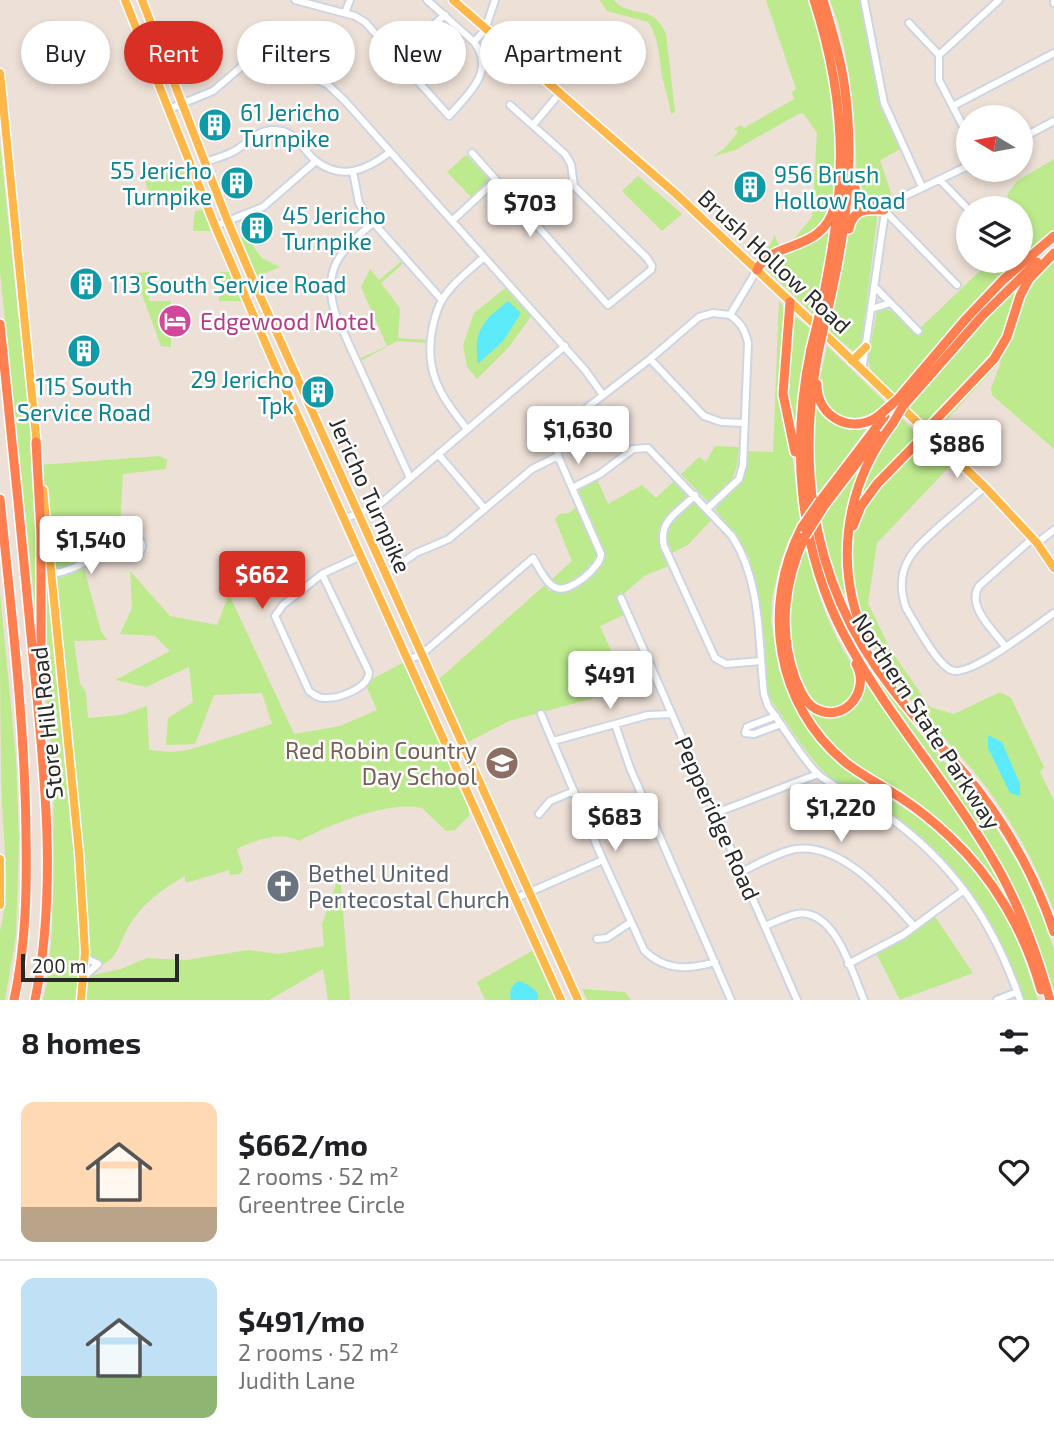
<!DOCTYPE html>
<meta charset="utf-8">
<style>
body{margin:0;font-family:"Exo 2",sans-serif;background:#f2f2f2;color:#202124;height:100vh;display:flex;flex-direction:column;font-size:26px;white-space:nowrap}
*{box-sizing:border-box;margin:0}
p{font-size:23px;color:#757577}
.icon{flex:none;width:38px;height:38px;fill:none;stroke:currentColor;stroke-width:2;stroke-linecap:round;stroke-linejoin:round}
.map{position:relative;height:1000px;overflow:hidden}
.panel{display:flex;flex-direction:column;background:#fff;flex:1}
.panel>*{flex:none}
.top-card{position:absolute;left:21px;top:21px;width:700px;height:63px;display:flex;gap:14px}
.needle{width:46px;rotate:280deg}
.fabs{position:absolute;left:956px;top:105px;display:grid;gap:14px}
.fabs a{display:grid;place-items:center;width:77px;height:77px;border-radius:50%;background:#fff;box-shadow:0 4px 10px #0003;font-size:35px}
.scale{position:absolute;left:21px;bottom:18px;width:158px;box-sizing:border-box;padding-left:7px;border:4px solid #282828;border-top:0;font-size:19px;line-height:24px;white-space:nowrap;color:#282828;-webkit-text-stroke:5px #fff;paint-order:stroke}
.price{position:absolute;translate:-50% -60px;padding:0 16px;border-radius:7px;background:#fff;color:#222;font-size:23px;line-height:46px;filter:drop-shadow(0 2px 4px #0008)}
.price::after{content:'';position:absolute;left:50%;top:42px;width:21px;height:16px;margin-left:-10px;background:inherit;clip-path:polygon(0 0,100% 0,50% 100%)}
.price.selected{background:#d93025;color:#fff}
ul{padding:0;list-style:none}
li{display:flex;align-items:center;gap:21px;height:175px;padding:0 21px}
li+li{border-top:2px solid #e0e0e0}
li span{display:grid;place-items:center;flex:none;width:196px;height:140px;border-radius:14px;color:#555}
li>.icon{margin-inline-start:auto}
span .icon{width:84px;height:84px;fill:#fffc;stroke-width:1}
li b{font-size:30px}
h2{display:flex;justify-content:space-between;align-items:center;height:84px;padding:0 21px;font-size:30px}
.tag{padding:0 24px;border-radius:32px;background:#fff;box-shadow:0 4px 10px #0003;font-size:24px;line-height:63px}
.tag.selected{background:#d93025;color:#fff}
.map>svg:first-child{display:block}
.green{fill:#bcea8d}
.water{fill:#5debfc}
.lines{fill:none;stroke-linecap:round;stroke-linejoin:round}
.minor-casing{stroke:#cdd5e3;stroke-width:10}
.major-casing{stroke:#fff;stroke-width:11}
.highway-casing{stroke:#fff;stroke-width:12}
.minor{stroke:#fff;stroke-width:6}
.major{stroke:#ffb74a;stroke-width:8}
.highway{stroke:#ff7f50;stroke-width:9}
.highway-bridge-casing{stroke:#fff;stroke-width:12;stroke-linecap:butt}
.highway-bridge{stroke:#ff7f50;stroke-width:9}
.labels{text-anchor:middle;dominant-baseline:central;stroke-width:5;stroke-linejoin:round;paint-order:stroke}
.culture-label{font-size:23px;fill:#0d838f;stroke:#fff;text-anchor:start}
.street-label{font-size:23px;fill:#282828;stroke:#fff}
.hotel-label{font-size:23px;fill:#b23c85;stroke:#fff;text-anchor:start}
.education-label{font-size:23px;fill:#785e54;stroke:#fff;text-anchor:end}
.worship-label{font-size:23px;fill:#5b616d;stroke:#fff;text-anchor:start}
</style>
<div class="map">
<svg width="1054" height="1000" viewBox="0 0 1054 1000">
<rect width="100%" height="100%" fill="#ede0d7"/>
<path class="green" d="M600 0H614C629 19 653 2 666 34L675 112 671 114C669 101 665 88 662 76 659 58 659 37 648 22L607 11Z
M766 0H810L823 44 835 106 831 107C834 137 844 205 820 228 805 242 780 249 762 258L756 256C764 251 774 244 774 234L779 245 794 239 812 217 817 133 804 114 800 113 735 150 712 157 724 149 738 132 734 129 741 125 744 128 794 99 792 92 796 89Z
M830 0H860L878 98 901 149 880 160 892 196 875 204 860 198C855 175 857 152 855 128 851 86 846 39 830 0Z
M0 144 34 463 36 501 35 607 0 272Z
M466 155 490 180 471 197 447 172Z
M1054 159V231L962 316 894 394 872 373 868 361 877 311C892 303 904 322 916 332L982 269 979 264 981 261H1020V208H1007L1011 203 1007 195 1017 181Z
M191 164 202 194 149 193 145 182Z
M638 176 682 214 662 231 622 191Z
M208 208 217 231H193L195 211Z
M870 212 876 215 877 219 861 347 853 351 830 332 832 317 850 228 857 215Z
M828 227 832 230 814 315 764 267 765 263 809 242Z
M245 236 262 258 280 267 252 278 236 242Z
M1054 256V449L992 395 991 388 1002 360 938 429 937 424 1000 355 1031 281Z
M404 259 406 261 381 283 400 308 398 338 429 340V343L397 341 361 361 359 359 387 346 361 287 370 269 379 280Z
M1033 271 1000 345 986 363 929 423 925 422 910 409 912 405 969 335Z
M149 272V301H171V347L161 346 134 273Z
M220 272H235L247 301H219Z
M509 285 534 312 509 347 477 379 467 367 463 345 474 313Z
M779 301 785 309 780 401 791 449 801 519 788 541 779 567 772 599 771 621 779 670 791 701 806 726 825 751 846 770 932 827 975 872 1003 911 1019 945 1038 1000H1023C1000 925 953 859 889 813 872 800 840 789 826 774 804 752 787 722 769 697L765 689 755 586 750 559 740 542 715 509C734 483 744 489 746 451L773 452Z
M795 317 811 329 800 378 796 442 786 399 792 318Z
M827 346 886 403 872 417 845 422 823 404 820 379Z
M814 394C823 424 839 427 866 429L815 500 820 521 857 468 859 470C844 510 836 551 845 593L843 594 824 545 813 495Z
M902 418 917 435 877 479 862 499 858 497 873 461Z
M923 444 930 445 951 465 877 543 868 603 890 649 930 707 954 714 1000 692 1011 698 1044 767 1040 772 1054 801V911C1035 862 1009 814 975 773 924 711 859 658 852 573 851 557 851 540 856 525 869 490 898 470 923 444Z
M715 446 739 447C738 473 731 488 708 502L681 474 699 457 706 462Z
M160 456 167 460 166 469 123 474 119 547 83 565 101 631 107 640 74 641 80 684 86 692 88 718 122 715 147 706 149 750 171 752 188 750 272 724 262 693 214 695 195 744 166 745 168 718 193 702 189 667 146 687 115 680 170 651 155 636 120 634 132 608 130 571 170 616 217 625 229 594 294 734 340 726 377 710 365 683 408 660 468 796 469 816 455 830 446 831 422 808C389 800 328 825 299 841 282 831 254 840 237 849L243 869 240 874 230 875 229 870 189 882H185V876C159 891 139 906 125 933 120 944 116 959 103 964L85 958 39 465Z
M597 479 608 504 642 485 656 498 675 480 688 495C666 530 646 516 669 566L644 576 618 599 624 615 600 626 628 689 509 721 468 742 439 679 545 585 549 591H570L602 566 604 553 579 491 583 486Z
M692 503H697L712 519 688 545 672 553 666 541V528Z
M577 506 597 552C598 569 576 579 562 586L553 584 551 580 572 561 555 519 560 514 569 513Z
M807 545C810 554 810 566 813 576 820 601 830 627 843 650 848 659 856 667 857 678 859 701 831 718 813 703 805 697 803 688 800 680 784 640 785 584 807 545Z
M44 572H47L77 886 81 953 76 1000H43L48 979 52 930 54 775 45 688Z
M0 593 16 759 19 839 16 936 5 1000H0V931C10 896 4 840 2 803 0 733 0 663 0 593Z
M832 594 852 639 868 665 909 720 984 809 1020 867 1045 923 1054 950V999C1037 934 1010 876 973 820 945 778 916 737 888 696 870 671 835 624 832 594Z
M866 683C915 754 970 823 1008 900 982 866 953 832 920 805 900 790 876 779 855 765 826 747 808 715 795 684L811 709 845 712Z
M340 873 350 1000H328L323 969 269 1000H81L84 977 121 969 147 958 186 960 248 950 279 954 324 946 322 924Z
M934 915 973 973 900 1000 876 953Z
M537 948 561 1000H485L477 982Z
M582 989 625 992 631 1000H587Z"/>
<path class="water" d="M508 301 521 313 504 340 478 364C473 330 483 321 508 301Z
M988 735 1002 742 1020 784V796L1010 793 988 748Z
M518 981C527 983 532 987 538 994V1000H511C509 992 511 986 518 981Z"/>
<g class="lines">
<defs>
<path id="minor" d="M295 0 355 16 365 22 449 116C467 95 497 71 474 42L485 30 495 0
M427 0 474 42
M864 0 884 103 922 187
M1054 1V3
M345 13 350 0
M909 23 939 55V80L968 136
M265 46 292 71 327 84 345 101 585 370 603 395
M939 55 999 0
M396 57 445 15
M953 106 1054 53
M169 109 213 91 275 38
M533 125 559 94
M1020 139 1054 121
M472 153 608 305 651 270 652 266 647 258 574 186 571 164 565 154 510 105
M206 162C215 158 227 156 236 150 249 142 257 130 274 130 296 130 301 149 316 161 342 181 367 170 390 152
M353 172 359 203 364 212 442 300
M940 180 968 209
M884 210 957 285
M530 219 572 181
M452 221 496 180
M373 223C339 251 320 272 337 318L410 478
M215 226 263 207 316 161
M874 286 918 331
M871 309 890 303
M650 359 704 416 721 422 744 423
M862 371 886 205 968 166
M467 429C440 395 423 371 433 325 435 317 438 307 442 300 452 283 470 270 484 257
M438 454 485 509
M574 487 600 474 633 449 648 448 732 536C762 582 758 641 764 694L768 706C782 724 803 761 819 775 835 789 865 800 883 813 952 861 993 921 1020 1000
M985 487C971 499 957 511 942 524 914 549 892 567 906 608 915 623 936 663 951 670 969 679 1036 625 1054 613
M695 495C679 512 658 520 664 546L715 658 726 664 761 661
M708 508 739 479 743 465 748 343C745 330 741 323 730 315L757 270
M344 519 380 504 565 346
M126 546a8 8 0 1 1 16 0a8 8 0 1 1-16 0Z
M1037 543 1054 530
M51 574C82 570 98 550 126 546
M322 574 369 672C369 688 339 699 324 698 318 698 314 695 309 691L275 616 283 605Z
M322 574 361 556
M386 574 416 553 449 539 532 469 558 456
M621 598 797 1000
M1005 646C993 630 966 606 979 586L1033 538
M408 660 422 654 533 558C539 567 546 585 557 588 570 593 601 567 601 554L558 456 556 434 562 427 650 359 699 317 713 313 730 315
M541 714 603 860 644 950C664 971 689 970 715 962
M776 716 747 727 745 733 754 734 781 724
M615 724 630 768 731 1000
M553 741 648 715 672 714
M716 813 818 774
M539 814 550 801 574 791
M741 872C758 864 778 852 796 849 842 843 886 895 914 926
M514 899 603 860
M765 926C775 922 786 916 797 914 835 908 852 972 864 1000
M597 939 607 938 631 922
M848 964 903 935 964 890
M84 977 98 964 85 958
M997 1000 1017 992"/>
<path id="major" d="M125 0 215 226 280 377 561 1000
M142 0 228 222 252 278 578 1000
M453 0 676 194 813 323 985 487 1037 543 1054 568
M0 73 37 446
M852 361 866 347
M43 490 79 853 85 952 81 1000
M0 859V905"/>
<path id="highway" d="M814 0C851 114 845 193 821 308
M823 0C831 27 840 55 844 83 856 162 845 237 827 313
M853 181 858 197 876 207
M849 229C853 208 866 209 884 210
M757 270C772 239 823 254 835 205
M790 302 783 394 795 452
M0 324C11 435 23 545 33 656 44 769 58 888 35 1000
M811 349C791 444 798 545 843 633 885 713 947 781 992 858 1019 903 1036 950 1050 1000
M818 353C795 476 815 591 893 690 916 720 942 747 966 775 1004 821 1035 875 1054 932
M817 384C816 419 856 437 882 413
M898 399 965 320 1003 280 1054 236
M903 406 983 315 1037 262
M36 442 41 533V685
M0 499C11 610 25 722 26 835 27 890 26 945 14 1000
M820 501 885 416
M824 506 878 435
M853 526 861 506 877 484 920 440 933 423 994 359 1007 337 1020 296 1029 279 1054 253
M802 527C761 606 775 705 846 763 864 777 885 787 904 800 921 811 936 824 950 837 994 878 1025 932 1041 990
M805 536C784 581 778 631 795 678 800 690 805 703 816 709 845 724 871 690 856 664
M868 644C833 570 843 488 893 423"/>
</defs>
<use href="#minor" class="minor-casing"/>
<use href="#major" class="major-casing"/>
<use href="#highway" class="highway-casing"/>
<use href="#minor" class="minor"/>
<use href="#major" class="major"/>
<use href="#highway" class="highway"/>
<defs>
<path id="highway-bridge" d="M811 349 821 308
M818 353 827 313
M882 413 898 399
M893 423 903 406
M802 527 820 501
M805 536 824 506"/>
</defs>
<use href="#highway-bridge" class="highway-bridge-casing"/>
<use href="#highway-bridge" class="highway-bridge"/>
</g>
<defs>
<symbol id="building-disc" viewBox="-11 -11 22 22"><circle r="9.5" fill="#0f9aa8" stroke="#fff"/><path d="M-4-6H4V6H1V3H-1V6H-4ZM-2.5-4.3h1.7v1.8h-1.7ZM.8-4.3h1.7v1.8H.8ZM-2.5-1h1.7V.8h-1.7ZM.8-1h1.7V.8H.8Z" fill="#fff"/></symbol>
<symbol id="hotel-disc" viewBox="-11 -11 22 22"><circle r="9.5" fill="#d1479c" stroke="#fff"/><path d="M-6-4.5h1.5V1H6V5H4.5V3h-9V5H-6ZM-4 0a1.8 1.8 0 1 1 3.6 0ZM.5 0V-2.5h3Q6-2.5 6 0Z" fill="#fff"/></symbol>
<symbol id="school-disc" viewBox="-11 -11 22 22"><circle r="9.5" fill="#8d6e63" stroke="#fff"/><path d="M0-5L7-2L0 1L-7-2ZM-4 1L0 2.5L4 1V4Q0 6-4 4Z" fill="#fff"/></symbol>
<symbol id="church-disc" viewBox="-11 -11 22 22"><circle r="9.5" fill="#6b7280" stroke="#fff"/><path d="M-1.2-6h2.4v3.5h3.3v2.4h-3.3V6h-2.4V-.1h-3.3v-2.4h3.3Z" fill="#fff"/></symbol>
</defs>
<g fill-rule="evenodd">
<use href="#building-disc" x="196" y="106" width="38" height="38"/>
<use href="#building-disc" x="218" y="164" width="38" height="38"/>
<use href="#building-disc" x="731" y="168" width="38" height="38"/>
<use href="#building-disc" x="238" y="209" width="38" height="38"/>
<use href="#building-disc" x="67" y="265" width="38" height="38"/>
<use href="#hotel-disc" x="156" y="302" width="38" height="38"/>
<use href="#building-disc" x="65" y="332" width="38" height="38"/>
<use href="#building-disc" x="299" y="373" width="38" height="38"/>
<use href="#school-disc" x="483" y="744" width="38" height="38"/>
<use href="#church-disc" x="264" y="867" width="38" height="38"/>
</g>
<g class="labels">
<g class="culture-label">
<text x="240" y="112">61 Jericho<tspan x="240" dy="26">Turnpike</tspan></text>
<text x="212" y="170" text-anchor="end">55 Jericho<tspan x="212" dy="26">Turnpike</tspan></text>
<text x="774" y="174">956 Brush<tspan x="774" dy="26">Hollow Road</tspan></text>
<text x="282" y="215">45 Jericho<tspan x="282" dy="26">Turnpike</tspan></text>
<text x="110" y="284">113 South Service Road</text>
<text x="294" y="379" text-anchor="end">29 Jericho<tspan x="294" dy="26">Tpk</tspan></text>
<text x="84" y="386" text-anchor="middle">115 South<tspan x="84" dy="26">Service Road</tspan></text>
</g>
<g class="street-label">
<text transform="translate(775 261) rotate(43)">Brush Hollow Road</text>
<text transform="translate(371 495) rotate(66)">Jericho Turnpike</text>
<text transform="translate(927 721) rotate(57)">Northern State Parkway</text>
<text transform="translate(46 723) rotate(-96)">Store Hill Road</text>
<text transform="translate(718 818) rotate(66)">Pepperidge Road</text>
</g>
<g class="hotel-label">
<text x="200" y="321">Edgewood Motel</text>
</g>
<g class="education-label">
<text x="477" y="750">Red Robin Country<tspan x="477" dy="26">Day School</tspan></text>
</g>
<g class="worship-label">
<text x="308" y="873">Bethel United<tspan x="308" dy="26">Pentecostal Church</tspan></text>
</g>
</g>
</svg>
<div class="fabs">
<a><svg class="needle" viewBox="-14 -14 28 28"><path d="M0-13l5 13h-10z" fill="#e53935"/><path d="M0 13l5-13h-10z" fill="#757577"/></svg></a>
<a><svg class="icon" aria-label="layers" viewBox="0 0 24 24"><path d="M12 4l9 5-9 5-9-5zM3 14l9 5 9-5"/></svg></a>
</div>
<div class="scale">200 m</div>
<b class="price" style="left:530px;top:239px">$703</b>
<b class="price" style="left:578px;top:466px">$1,630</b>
<b class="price" style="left:957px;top:480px">$886</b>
<b class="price" style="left:91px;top:576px">$1,540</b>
<b class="price selected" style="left:262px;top:611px">$662</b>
<b class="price" style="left:610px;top:711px">$491</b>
<b class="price" style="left:841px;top:844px">$1,220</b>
<b class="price" style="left:615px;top:853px">$683</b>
<div class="top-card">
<a class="tag">Buy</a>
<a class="tag selected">Rent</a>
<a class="tag">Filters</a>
<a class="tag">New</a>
<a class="tag">Apartment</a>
</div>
</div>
<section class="panel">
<h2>8 homes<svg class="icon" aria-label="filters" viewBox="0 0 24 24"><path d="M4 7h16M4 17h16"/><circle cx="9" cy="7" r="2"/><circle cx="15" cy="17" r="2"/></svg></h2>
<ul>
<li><span style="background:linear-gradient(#ffd9b3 75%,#b9a48a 0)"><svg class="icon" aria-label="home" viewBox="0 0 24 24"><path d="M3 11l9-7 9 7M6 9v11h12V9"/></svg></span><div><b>$662/mo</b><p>2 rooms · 52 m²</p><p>Greentree Circle</p></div><svg class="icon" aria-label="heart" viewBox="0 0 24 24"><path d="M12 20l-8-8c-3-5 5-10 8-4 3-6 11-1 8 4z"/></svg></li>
<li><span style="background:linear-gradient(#bfe0f5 70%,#8fb573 0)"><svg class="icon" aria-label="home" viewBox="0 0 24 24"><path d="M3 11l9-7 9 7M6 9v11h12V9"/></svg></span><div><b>$491/mo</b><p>2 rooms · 52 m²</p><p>Judith Lane</p></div><svg class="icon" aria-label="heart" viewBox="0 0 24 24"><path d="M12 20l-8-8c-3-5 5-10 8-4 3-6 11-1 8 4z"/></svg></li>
</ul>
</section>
